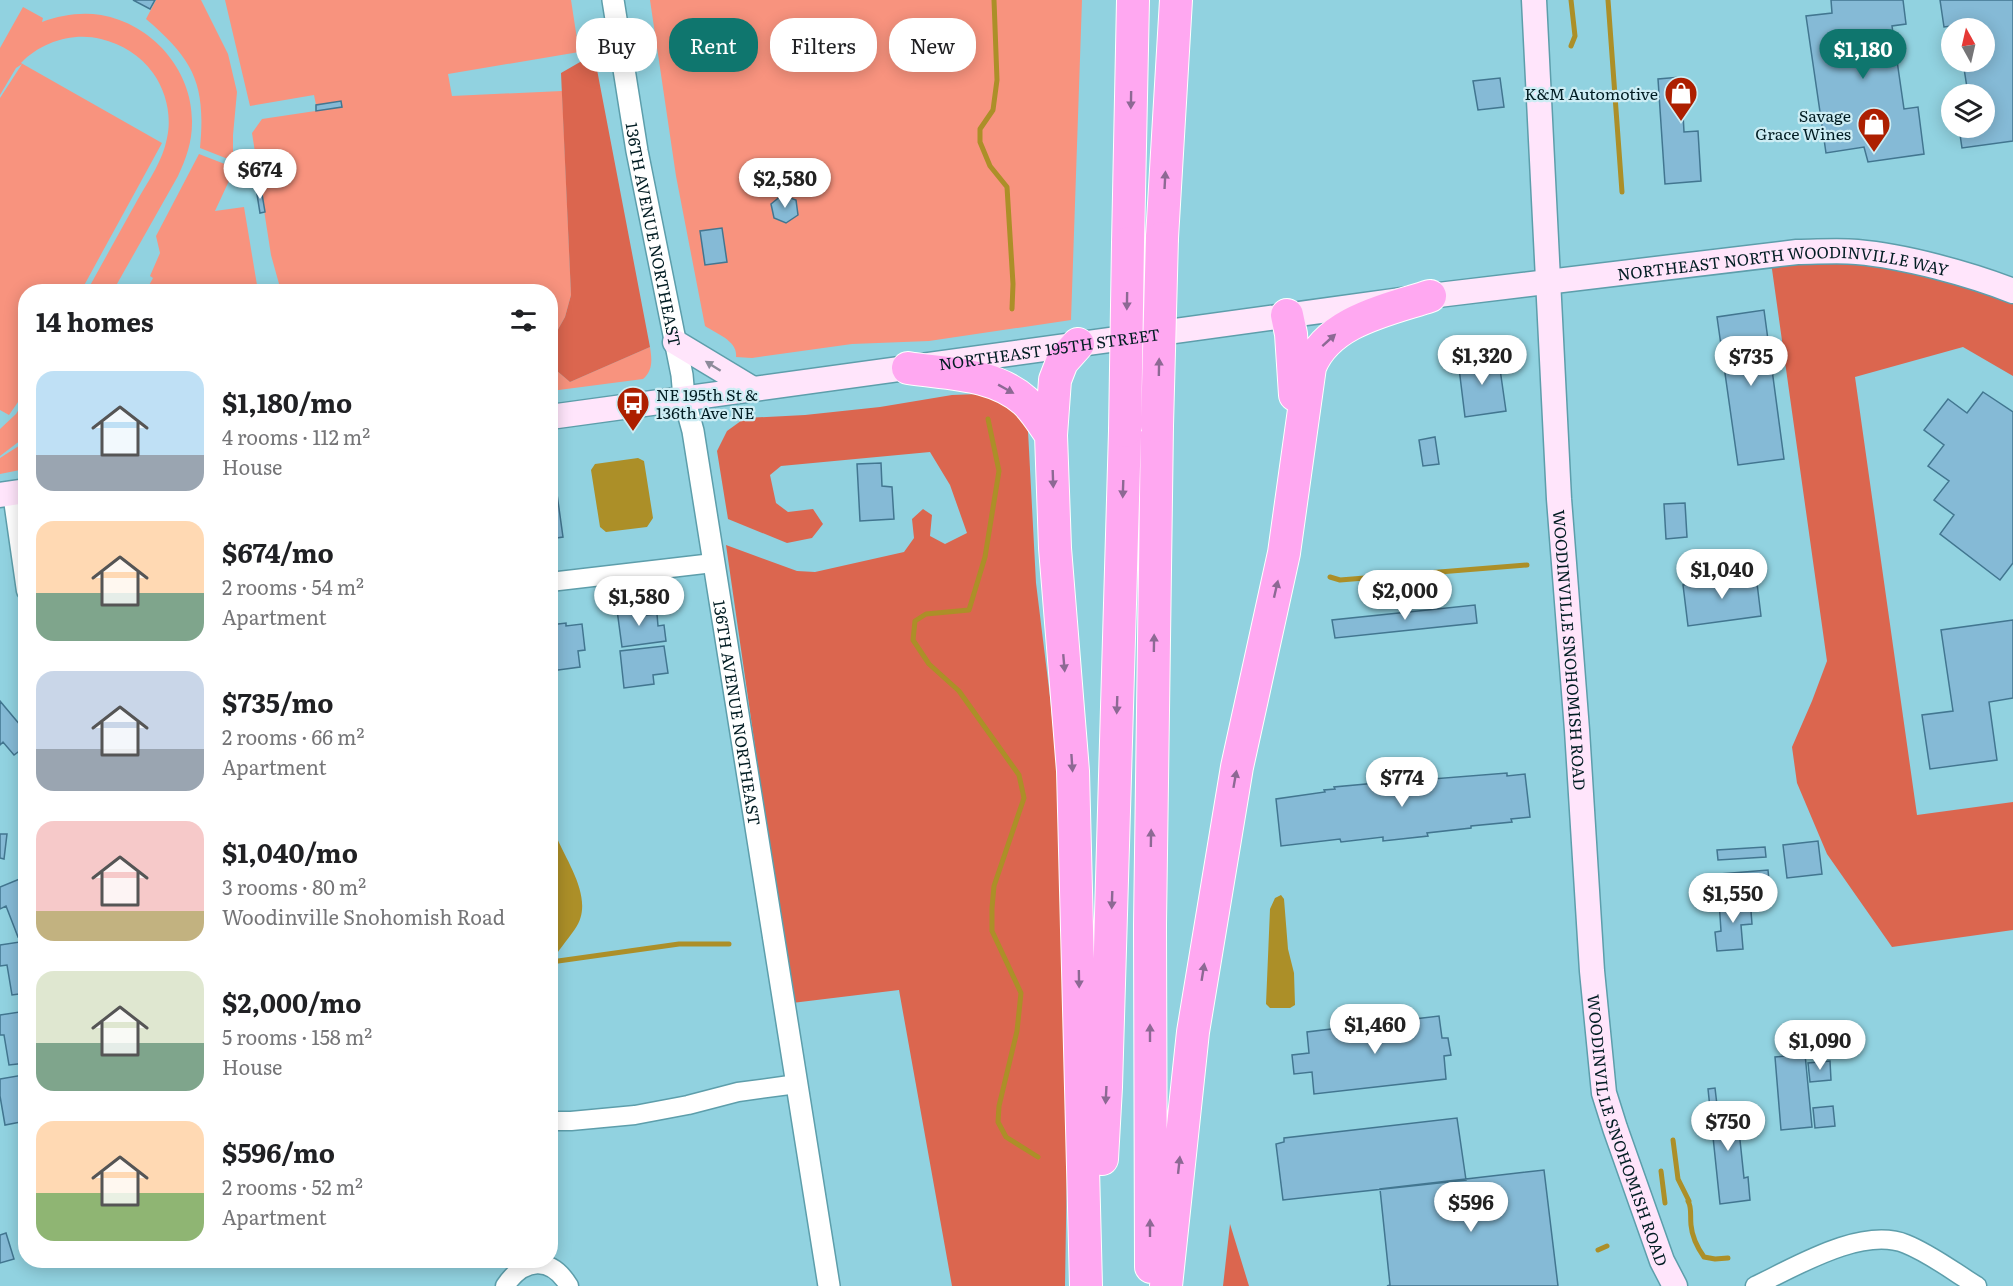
<!DOCTYPE html>
<meta charset="utf-8">
<style>
body{margin:0;font-family:Literata,serif;background:#f6f6f6;color:#202124;height:100vh;display:flex;flex-direction:column;font-size:22px;white-space:nowrap}
*{box-sizing:border-box;margin:0}
p{font-size:20px;color:#757577}
.icon{flex:none;width:33px;height:33px;fill:none;stroke:currentColor;stroke-width:2;stroke-linecap:round;stroke-linejoin:round}
.map{position:relative;flex:1;overflow:hidden}
.details{position:absolute;left:18px;top:284px;width:540px;height:984px;display:flex;flex-direction:column;background:#fff;border-radius:24px;box-shadow:0 3px 15px #0003}
.details>*{flex:none}
.guide{position:absolute;left:576px;top:18px;width:570px;height:54px;display:flex;gap:12px}
.needle{width:39px;rotate:352deg}
.controls{position:absolute;left:1941px;top:18px;display:grid;gap:12px}
.controls a{display:grid;place-items:center;width:54px;height:54px;border-radius:50%;background:#fff;box-shadow:0 3px 15px #0003;font-size:30px}
.price{position:absolute;translate:-50% -51px;padding:0 14px;border-radius:21px;background:#fff;color:#222;font-size:20px;line-height:39px;filter:drop-shadow(0 2px 3px #0008)}
.price::after{content:'';position:absolute;left:50%;top:36px;width:18px;height:14px;margin-left:-9px;background:inherit;clip-path:polygon(0 0,100% 0,50% 100%)}
.price.current{background:#0f766e;color:#fff}
ul{padding:0;list-style:none}
li{display:flex;align-items:center;gap:18px;height:150px;padding:0 18px}
li span{display:grid;place-items:center;flex:none;width:168px;height:120px;border-radius:18px;color:#555}
li>.icon{margin-inline-start:auto}
span .icon{width:72px;height:72px;fill:#fffc;stroke-width:1}
li b{font-size:26px}
h2{display:flex;justify-content:space-between;align-items:center;height:72px;padding:0 18px;font-size:26px}
.tag{padding:0 21px;border-radius:24px;background:#fff;box-shadow:0 3px 15px #0003;font-size:21px;line-height:54px}
.tag.current{background:#0f766e;color:#fff}
.map>svg:first-child{display:block}
.green{fill:#f8937e}
.forest{fill:#db664f}
.water{fill:#ac8f28}
.lines{fill:none;stroke-linecap:round;stroke-linejoin:round}
.stream{stroke:#ac8f28;stroke-width:5}
.building{fill:#85bad6;stroke:#427690;stroke-width:1.5}
.minor-casing{stroke:#5d9eab;stroke-width:21}
.tertiary-casing{stroke:#5d9eab;stroke-width:24}
.secondary-casing{stroke:#5d9eab;stroke-width:27}
.motorway-casing{stroke:#fff;stroke-width:34}
.minor{stroke:#fff;stroke-width:18}
.tertiary{stroke:#fff;stroke-width:21}
.secondary{stroke:#ffe5fb;stroke-width:24}
.motorway{stroke:#ffa8f1;stroke-width:32}
.motorway-bridge-casing{stroke:#fff;stroke-width:34;stroke-linecap:butt}
.motorway-bridge{stroke:#ffa8f1;stroke-width:32}
.oneway{fill:#8d6994}
.oneway2{fill:#8d8b9a}
.labels{text-anchor:middle;dominant-baseline:central;stroke-width:4.5;stroke-linejoin:round;paint-order:stroke}
.poi-label{font-size:16px;fill:#021d23;stroke:#cdedf4;text-anchor:end}
.street-label{font-size:16px;fill:#021d23;stroke:#cdedf4}
</style>
<div class="map">
<svg width="2013" height="1286" viewBox="0 0 2013 1286">
<rect width="100%" height="100%" fill="#91d2e0"/>
<path class="green" d="M156 0H201L228 54 237 92 233 135V161L200 148C206 84 194 60 146 19Z
M225 0H571L579 52 448 74 452 96 562 91 571 295 565 317 551 342 550 291H281L271 255 252 133 262 119 342 107 340 102 316 105 314 95 250 106Z
M650 0H1082L1071 320 929 341 852 344 752 358 736 357C738 341 717 334 705 326L676 176Z
M23 7 43 18 42 22C61 15 81 12 101 15 152 24 193 70 192 123 192 142 186 159 178 176L113 291H87C104 260 121 230 138 199 149 180 163 160 167 138 172 116 166 91 153 73 140 55 122 44 101 39 73 32 41 42 21 63L162 143 81 291H26L25 392 9 415 0 410V98L22 64 16 68 0 95V48Z
M199 154 235 168 215 211 244 207 258 291H181L180 287 177 291H146L153 278 150 276 160 253 156 236Z
M650 347C652 360 653 370 643 379L551 391 550 365 570 382Z
M25 400V437L0 456V429L16 414Z
M25 442V469L0 474V458Z"/>
<path class="forest" d="M594 54 650 347 570 382 550 365 551 342 565 317 571 295 561 73Z
M1857 252 2013 291V376L1963 347 1855 377 1917 815 2013 802V930L1892 947 1827 854 1797 783 1792 747 1812 701 1827 661 1770 255Z
M979 394C1008 401 1015 402 1028 431L1036 583 1050 697 1064 839 1070 976 1065 1286H952L899 990 792 1003 726 545 797 571 815 572 904 552 914 538 912 519 923 509 932 515 930 536 945 544 967 533 950 485 930 452 781 466 770 475 776 503 788 512 813 509 823 524 812 538 787 543 728 519 717 451 727 431 745 418 805 415 880 407 952 395Z
M1230 1224 1249 1286H1223Z"/>
<path class="water" d="M638 458 644 461 653 518 647 527 606 532 600 527 591 470 595 464Z
M551 832 557 838C568 864 595 901 575 929 567 941 558 950 551 963Z
M1281 895 1284 899 1288 949 1294 973 1295 1005 1290 1008H1270L1266 1004 1270 909 1275 898Z"/>
<g class="lines">
<path class="stream" d="M994 0 997 80 993 110 980 129V142L990 166 1007 187 1013 284 1012 309
M1608 0 1622 192
M1571 46 1575 36 1571 0
M988 419 999 471 985 557 969 610 926 614 915 621 913 640 929 664 959 691 1019 775 1024 798 994 886 992 908V931L1021 993 1017 1031 999 1106 998 1122 1006 1137 1038 1157
M1330 577 1340 580 1527 565
M551 962 679 944H729
M1673 1140 1678 1179 1689 1201
M1661 1171 1665 1203
M1688 1201C1692 1207 1690 1216 1691 1225 1692 1237 1697 1247 1704 1257L1715 1259 1728 1258
M1598 1250 1607 1246"/>
</g>
<path class="building" d="M133 0H155L150 9Z
M1831 0H1903L1906 24 1892 26 1904 109 1918 107 1924 154 1868 162 1864 147 1826 153 1806 16 1832 13Z
M1940 0H2013V141L1962 148 1959 128H1984V94H1968L1963 62H1984V28H1958V25L1944 27Z
M1681 77 1684 132 1698 131 1701 181 1665 184 1658 79Z
M1500 78 1504 107 1478 110 1473 81Z
M341 101 342 107 316 111V105Z
M256 188H261L265 212 260 213Z
M782 195 796 200 798 215 786 223 774 218 771 204Z
M722 228 727 262 705 265 700 231Z
M1764 310 1784 459 1738 465 1717 317Z
M1498 355 1506 411 1465 417 1458 360Z
M1983 392 2013 412V563L2000 580 1940 534 1954 515 1934 500 1949 481 1928 466 1944 445 1924 430 1948 399 1967 413Z
M1435 437 1439 464 1423 466 1419 440Z
M881 463 882 486 892 487 894 519 860 521 857 464Z
M557 494 563 537 550 539V495Z
M1685 503 1687 537 1666 539 1664 504Z
M1756 575 1761 616 1688 626 1683 585Z
M1475 605 1477 623 1335 638 1332 620Z
M646 606 647 615 657 614 658 626 664 625 666 641 622 647 617 610Z
M2013 620V698L1989 702 1997 760 1930 769 1922 715 1953 711 1941 630Z
M566 623V626L582 624 585 650 578 651 580 667 551 671 550 625Z
M664 646 668 673 653 675 654 684 624 688 620 651Z
M0 701 26 732V746L14 755 3 742 0 745Z
M1507 773V776L1525 774 1530 817 1511 819 1512 822 1471 826V828L1427 833 1428 836 1383 841V837L1341 842 1340 839 1281 846 1276 799 1325 792 1324 790 1335 789 1334 787 1377 783 1385 781V778L1410 775V779L1420 778V780Z
M0 834H7L4 859 0 858Z
M1818 841 1822 874 1787 878 1783 845Z
M1765 847 1766 857 1718 860 1717 850Z
M1768 870 1769 880 1721 884 1720 874Z
M22 878 26 887V934L18 937 6 906 0 909V887Z
M1750 898 1752 924 1741 925 1743 949 1717 951 1715 932 1721 931 1719 901Z
M26 941V993L12 995 7 965 0 966V945Z
M26 1011V1063L9 1065 4 1035H0V1015Z
M1439 1016 1442 1038H1448L1451 1055 1444 1056 1446 1079 1314 1094 1312 1072 1294 1074 1292 1055 1309 1053 1307 1032Z
M1805 1054 1812 1127 1781 1130 1775 1057Z
M1830 1061 1831 1080 1810 1082 1808 1063Z
M23 1075 26 1089V1121L5 1125 0 1096V1079Z
M1715 1088 1717 1105 1736 1102 1744 1178 1748 1177 1750 1200 1720 1204 1708 1089Z
M1833 1106 1835 1126 1815 1128 1813 1108Z
M1457 1118 1466 1180 1283 1200 1276 1144 1284 1142V1138Z
M1544 1170 1558 1286H1387L1390 1285 1380 1189Z
M6 1233 14 1259 0 1263V1235Z"/>
<g class="lines">
<defs>
<path id="minor" d="M12 493 26 591
M550 582 713 563
M550 1121H571L635 1115 688 1105 738 1092 797 1084
M505 1286C524 1258 551 1256 569 1286
M1755 1286C1795 1267 1862 1226 1906 1244 1931 1254 1954 1272 1977 1286"/>
<g id="tertiary">
<path id="s1" d="M613 0 637 151 682 375 684 398 693 431 829 1286"/>
</g>
<g id="secondary">
<path id="s2" d="M1534 0 1559 499 1577 730 1592 971 1604 1093 1615 1128 1662 1261 1675 1286"/>
<path d="M675 342 753 389"/>
<path id="s3" d="M550 417 1430 296 1797 252C1817 252 1838 250 1857 252 1904 256 1970 274 2013 291"/>
<path d="M0 495 26 491"/>
</g>
<path id="motorway" d="M1162 238 1176 0
M1128 243 1133 0
M1287 315 1291 334 1295 395
M1078 344 1062 362 1055 380 1051 435 1055 548 1073 771 1086 1286
M908 368C947 374 994 373 1025 401 1035 410 1043 424 1051 435
M1102 1159 1106 1087 1125 431
M1151 1267 1150 925 1157 426
M1166 1286 1193 1032 1237 767 1284 553 1310 367C1328 321 1387 310 1430 296"/>
</defs>
<use href="#minor" class="minor-casing"/>
<use href="#tertiary" class="tertiary-casing"/>
<use href="#secondary" class="secondary-casing"/>
<use href="#motorway" class="motorway-casing"/>
<use href="#minor" class="minor"/>
<use href="#tertiary" class="tertiary"/>
<use href="#secondary" class="secondary"/>
<use href="#motorway" class="motorway"/>
<defs>
<path id="motorway-bridge" d="M1157 426 1162 238
M1125 431 1128 243"/>
</defs>
<use href="#motorway-bridge" class="motorway-bridge-casing"/>
<use href="#motorway-bridge" class="motorway-bridge"/>
</g>
<defs><path id="oneway-solid" d="M-6-.8H1V-3.2L6.5 0L1 3.2V.8H-6Z" transform="scale(1.5)"/></defs>
<g class="oneway">
<use href="#oneway-solid" transform="translate(1131 100) rotate(91)"/>
<use href="#oneway-solid" transform="translate(1165 180) rotate(-87)"/>
<use href="#oneway-solid" transform="translate(1127 301) rotate(91)"/>
<use href="#oneway-solid" transform="translate(1329 340) rotate(-42)"/>
<use href="#oneway-solid" transform="translate(1159 367) rotate(-89)"/>
<use href="#oneway-solid" transform="translate(1006 389) rotate(29)"/>
<use href="#oneway-solid" transform="translate(1053 479) rotate(88)"/>
<use href="#oneway-solid" transform="translate(1123 489) rotate(92)"/>
<use href="#oneway-solid" transform="translate(1276 589) rotate(-77)"/>
<use href="#oneway-solid" transform="translate(1154 643) rotate(-89)"/>
<use href="#oneway-solid" transform="translate(1064 663) rotate(85)"/>
<use href="#oneway-solid" transform="translate(1117 705) rotate(92)"/>
<use href="#oneway-solid" transform="translate(1072 763) rotate(86)"/>
<use href="#oneway-solid" transform="translate(1235 779) rotate(-80)"/>
<use href="#oneway-solid" transform="translate(1151 838) rotate(-89)"/>
<use href="#oneway-solid" transform="translate(1112 900) rotate(92)"/>
<use href="#oneway-solid" transform="translate(1203 972) rotate(-81)"/>
<use href="#oneway-solid" transform="translate(1079 979) rotate(89)"/>
<use href="#oneway-solid" transform="translate(1150 1033) rotate(-90)"/>
<use href="#oneway-solid" transform="translate(1106 1095) rotate(93)"/>
<use href="#oneway-solid" transform="translate(1179 1165) rotate(-84)"/>
<use href="#oneway-solid" transform="translate(1150 1228) rotate(-90)"/>
</g>
<use class="oneway2" href="#oneway-solid" transform="translate(713 366) rotate(-148)"/>
<defs>
<symbol id="shop-pin" viewBox="-11 -11 22 30"><path d="M0 17L-7.5 6A9.5 9.5 0 1 1 7.5 6Z" fill="#ad1f00" stroke="#cdedf4"/><path d="M-5-2.5h2.3a2.7 3.5 0 0 1 5.4 0H5L5.5 6h-11ZM-1.5-2.5h3a1.5 2.3 0 0 0-3 0Z" fill="#fff"/></symbol>
<symbol id="bus-pin" viewBox="-11 -11 22 30"><path d="M0 17L-7.5 6A9.5 9.5 0 1 1 7.5 6Z" fill="#ad1f00" stroke="#cdedf4"/><path d="M-5-6H5V4H4V6H2V4H-2V6H-4V4H-5ZM-3.5-4V0h7V-4ZM-3.5 1.2v1.5H-2V1.2ZM2 1.2v1.5H3.5V1.2Z" fill="#fff"/></symbol>
</defs>
<g fill-rule="evenodd">
<use href="#shop-pin" x="1662" y="74" width="38" height="52"/>
<use href="#shop-pin" x="1855" y="105" width="38" height="52"/>
<use href="#bus-pin" x="614" y="384" width="38" height="52"/>
</g>
<g class="labels">
<g class="poi-label">
<text x="1658" y="93">K&amp;M Automotive</text>
<text x="1851" y="115">Savage<tspan x="1851" dy="18">Grace Wines</tspan></text>
<text x="656" y="394" text-anchor="start">NE 195th St &amp;<tspan x="656" dy="18">136th Ave NE</tspan></text>
</g>
<g class="street-label">
<text stroke="none"><textPath href="#s1" startOffset="238">136TH AVENUE NORTHEAST</textPath></text>
<text stroke="none"><textPath href="#s3" startOffset="1244">NORTHEAST NORTH WOODINVILLE WAY</textPath></text>
<text stroke="none"><textPath href="#s3" startOffset="504">NORTHEAST 195TH STREET</textPath></text>
<text stroke="none"><textPath href="#s2" startOffset="651">WOODINVILLE SNOHOMISH ROAD</textPath></text>
<text stroke="none"><textPath href="#s1" startOffset="724">136TH AVENUE NORTHEAST</textPath></text>
<text stroke="none"><textPath href="#s2" startOffset="1137">WOODINVILLE SNOHOMISH ROAD</textPath></text>
</g>
</g>
</svg>
<div class="controls">
<a><svg class="needle" viewBox="-14 -14 28 28"><path d="M0-13l5 13h-10z" fill="#e53935"/><path d="M0 13l5-13h-10z" fill="#757577"/></svg></a>
<a><svg class="icon" aria-label="layers" viewBox="0 0 24 24"><path d="M12 4l9 5-9 5-9-5zM3 14l9 5 9-5"/></svg></a>
</div>
<b class="price current" style="left:1863px;top:80px">$1,180</b>
<b class="price" style="left:260px;top:200px">$674</b>
<b class="price" style="left:785px;top:209px">$2,580</b>
<b class="price" style="left:1482px;top:386px">$1,320</b>
<b class="price" style="left:1751px;top:387px">$735</b>
<b class="price" style="left:1722px;top:600px">$1,040</b>
<b class="price" style="left:1405px;top:621px">$2,000</b>
<b class="price" style="left:639px;top:627px">$1,580</b>
<b class="price" style="left:1402px;top:808px">$774</b>
<b class="price" style="left:1733px;top:924px">$1,550</b>
<b class="price" style="left:1375px;top:1055px">$1,460</b>
<b class="price" style="left:1820px;top:1071px">$1,090</b>
<b class="price" style="left:1728px;top:1152px">$750</b>
<b class="price" style="left:1471px;top:1233px">$596</b>
<div class="guide">
<a class="tag">Buy</a>
<a class="tag current">Rent</a>
<a class="tag">Filters</a>
<a class="tag">New</a>
</div>
<section class="details">
<h2>14 homes<svg class="icon" aria-label="filters" viewBox="0 0 24 24"><path d="M4 7h16M4 17h16"/><circle cx="9" cy="7" r="2"/><circle cx="15" cy="17" r="2"/></svg></h2>
<ul>
<li><span style="background:linear-gradient(#bfe0f5 70%,#9aa5b1 0)"><svg class="icon" aria-label="home" viewBox="0 0 24 24"><path d="M3 11l9-7 9 7M6 9v11h12V9"/></svg></span><div><b>$1,180/mo</b><p>4 rooms · 112 m²</p><p>House</p></div></li>
<li><span style="background:linear-gradient(#ffd9b3 60%,#7fa58c 0)"><svg class="icon" aria-label="home" viewBox="0 0 24 24"><path d="M3 11l9-7 9 7M6 9v11h12V9"/></svg></span><div><b>$674/mo</b><p>2 rooms · 54 m²</p><p>Apartment</p></div></li>
<li><span style="background:linear-gradient(#c9d6e8 65%,#9aa5b1 0)"><svg class="icon" aria-label="home" viewBox="0 0 24 24"><path d="M3 11l9-7 9 7M6 9v11h12V9"/></svg></span><div><b>$735/mo</b><p>2 rooms · 66 m²</p><p>Apartment</p></div></li>
<li><span style="background:linear-gradient(#f6c9c9 75%,#c2b280 0)"><svg class="icon" aria-label="home" viewBox="0 0 24 24"><path d="M3 11l9-7 9 7M6 9v11h12V9"/></svg></span><div><b>$1,040/mo</b><p>3 rooms · 80 m²</p><p>Woodinville Snohomish Road</p></div></li>
<li><span style="background:linear-gradient(#dfe7d0 60%,#7fa58c 0)"><svg class="icon" aria-label="home" viewBox="0 0 24 24"><path d="M3 11l9-7 9 7M6 9v11h12V9"/></svg></span><div><b>$2,000/mo</b><p>5 rooms · 158 m²</p><p>House</p></div></li>
<li><span style="background:linear-gradient(#ffd9b3 60%,#8fb573 0)"><svg class="icon" aria-label="home" viewBox="0 0 24 24"><path d="M3 11l9-7 9 7M6 9v11h12V9"/></svg></span><div><b>$596/mo</b><p>2 rooms · 52 m²</p><p>Apartment</p></div></li>
</ul>
</section>
</div>
